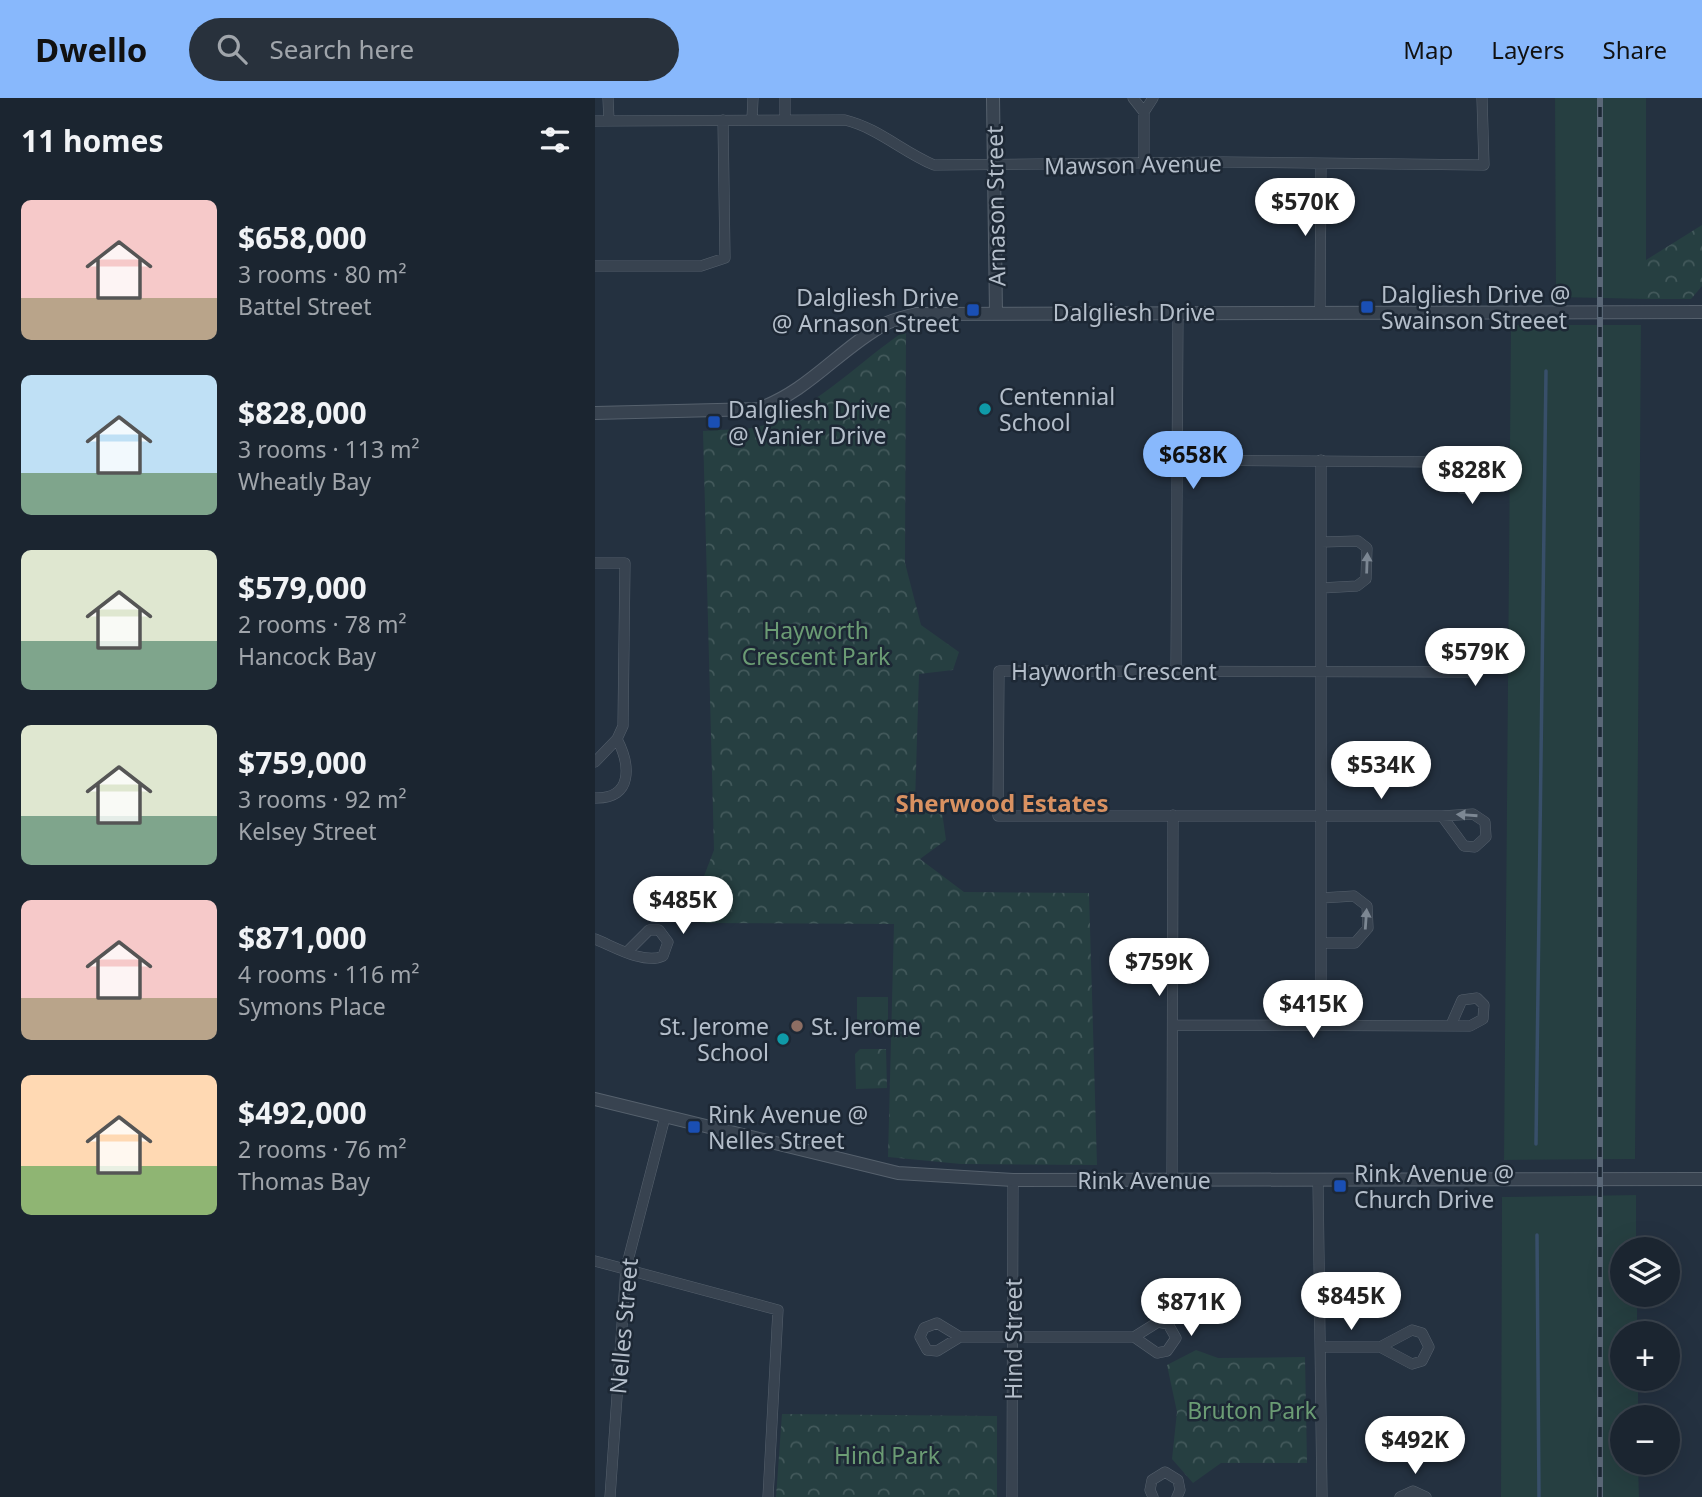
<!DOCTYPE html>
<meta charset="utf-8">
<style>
body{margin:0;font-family:"Noto Sans",sans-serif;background:#28313c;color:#f1f3f6;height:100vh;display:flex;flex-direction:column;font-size:26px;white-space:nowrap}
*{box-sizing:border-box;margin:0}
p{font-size:23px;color:#a0a5ab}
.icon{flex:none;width:38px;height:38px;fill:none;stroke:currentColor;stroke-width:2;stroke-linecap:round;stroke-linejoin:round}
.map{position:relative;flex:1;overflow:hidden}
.drawer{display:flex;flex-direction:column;background:#1b2530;width:595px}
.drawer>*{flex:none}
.controls{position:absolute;left:1015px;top:1139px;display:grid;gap:14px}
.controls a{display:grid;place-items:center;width:70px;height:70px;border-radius:50%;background:#1b2530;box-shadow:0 7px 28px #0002,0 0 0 2px #39424c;font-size:35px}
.price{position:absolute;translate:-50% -60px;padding:0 16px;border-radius:24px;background:#fff;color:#222;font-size:23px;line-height:46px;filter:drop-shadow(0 2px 4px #0008)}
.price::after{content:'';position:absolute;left:50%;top:42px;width:21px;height:16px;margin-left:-10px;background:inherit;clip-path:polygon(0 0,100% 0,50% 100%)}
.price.active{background:#88b8fc;color:#111}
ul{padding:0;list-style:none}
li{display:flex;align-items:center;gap:21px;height:175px;padding:0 21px}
li span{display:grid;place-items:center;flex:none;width:196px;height:140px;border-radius:10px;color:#555}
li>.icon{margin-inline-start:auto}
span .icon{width:84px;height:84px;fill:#fffc;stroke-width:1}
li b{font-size:30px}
h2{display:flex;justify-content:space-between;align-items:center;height:84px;padding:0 21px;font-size:30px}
header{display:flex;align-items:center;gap:42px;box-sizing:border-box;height:98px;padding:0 35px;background:#88b8fc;color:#111}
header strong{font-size:33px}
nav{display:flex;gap:38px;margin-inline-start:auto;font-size:24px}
.search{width:490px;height:63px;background:#28313c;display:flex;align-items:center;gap:18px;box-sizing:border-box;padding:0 24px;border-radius:38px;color:#a0a5ab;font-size:26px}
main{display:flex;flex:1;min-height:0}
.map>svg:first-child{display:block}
.grass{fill:#263f41}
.park{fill:url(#park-crowns)}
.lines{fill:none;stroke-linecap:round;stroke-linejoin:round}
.stream{stroke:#384f6a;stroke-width:3.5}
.minor-casing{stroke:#56616d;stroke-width:11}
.tertiary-casing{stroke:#56616d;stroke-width:14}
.minor{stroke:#384350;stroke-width:10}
.tertiary{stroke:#384350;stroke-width:12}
.rail-casing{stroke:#5a6777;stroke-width:6}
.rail{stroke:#1d2835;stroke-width:3.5;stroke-dasharray:10;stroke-linecap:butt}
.oneway{fill:#7c8793}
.transit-dot{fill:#1a4fb4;stroke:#1d2835;stroke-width:2.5}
.culture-dot{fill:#0f9aa8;stroke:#1d2835;stroke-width:2.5}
.education-dot{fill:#8d6e63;stroke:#1d2835;stroke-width:2.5}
.labels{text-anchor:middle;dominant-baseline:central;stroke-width:5;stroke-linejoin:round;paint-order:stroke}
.street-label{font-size:23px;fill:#b4beca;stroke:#1d2835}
.poi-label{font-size:23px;fill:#b4beca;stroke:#1d2835;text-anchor:start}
.park-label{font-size:23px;fill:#6b9c74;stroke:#1d2835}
.neighbourhood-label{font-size:24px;font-weight:bold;fill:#d99161;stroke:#1d2835}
</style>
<header>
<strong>Dwello</strong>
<div class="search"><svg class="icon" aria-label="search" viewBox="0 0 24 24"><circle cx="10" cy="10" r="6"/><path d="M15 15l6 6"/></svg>Search here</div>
<nav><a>Map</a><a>Layers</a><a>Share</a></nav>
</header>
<main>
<section class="drawer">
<h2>11 homes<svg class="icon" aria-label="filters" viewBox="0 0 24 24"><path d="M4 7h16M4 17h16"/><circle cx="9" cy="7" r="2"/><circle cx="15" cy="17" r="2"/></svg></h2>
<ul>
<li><span style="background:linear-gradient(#f6c9c9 70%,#b9a48a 0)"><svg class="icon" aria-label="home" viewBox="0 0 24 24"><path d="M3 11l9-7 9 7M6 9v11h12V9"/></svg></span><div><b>$658,000</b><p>3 rooms · 80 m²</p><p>Battel Street</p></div></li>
<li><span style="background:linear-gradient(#bfe0f5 70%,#7fa58c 0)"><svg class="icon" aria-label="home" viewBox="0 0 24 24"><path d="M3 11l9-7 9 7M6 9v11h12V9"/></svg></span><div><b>$828,000</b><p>3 rooms · 113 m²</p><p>Wheatly Bay</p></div></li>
<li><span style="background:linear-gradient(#dfe7d0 65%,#7fa58c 0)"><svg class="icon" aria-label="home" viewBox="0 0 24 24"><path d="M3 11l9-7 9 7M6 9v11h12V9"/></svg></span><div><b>$579,000</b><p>2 rooms · 78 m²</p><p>Hancock Bay</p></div></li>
<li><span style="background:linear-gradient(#dfe7d0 65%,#7fa58c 0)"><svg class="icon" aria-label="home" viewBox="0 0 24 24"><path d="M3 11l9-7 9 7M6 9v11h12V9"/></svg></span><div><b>$759,000</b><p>3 rooms · 92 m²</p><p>Kelsey Street</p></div></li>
<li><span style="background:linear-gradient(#f6c9c9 70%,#b9a48a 0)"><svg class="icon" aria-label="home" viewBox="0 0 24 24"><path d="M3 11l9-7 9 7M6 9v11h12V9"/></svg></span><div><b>$871,000</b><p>4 rooms · 116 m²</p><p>Symons Place</p></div></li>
<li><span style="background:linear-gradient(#ffd9b3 65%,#8fb573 0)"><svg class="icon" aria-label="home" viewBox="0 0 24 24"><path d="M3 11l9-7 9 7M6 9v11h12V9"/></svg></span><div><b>$492,000</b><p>2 rooms · 76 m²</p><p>Thomas Bay</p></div></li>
</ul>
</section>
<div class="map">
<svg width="1107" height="1399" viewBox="0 0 1107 1399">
<defs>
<pattern id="park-crowns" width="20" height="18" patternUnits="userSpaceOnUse" patternTransform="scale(1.75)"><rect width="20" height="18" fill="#263f41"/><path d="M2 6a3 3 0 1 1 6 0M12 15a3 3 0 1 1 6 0" fill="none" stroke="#43595b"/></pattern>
</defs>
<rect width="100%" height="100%" fill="#243140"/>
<path class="grass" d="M960 0H1051V201L961 199Z
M916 227H1046L1040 1061 909 1062Z
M262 899H293V935H262Z
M1041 1097V1151L1027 1152V1197H1042V1235L1027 1236V1281H1043V1319L1027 1320V1365H1043L1044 1399H906L907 1099Z"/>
<path class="park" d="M1107 127V188L1096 201H1051V162Z
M311 232 310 465 326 527 364 554 358 572 324 576 320 705 347 714 351 742 325 761 369 794 494 795 502 1067 366 1066 293 1059 299 826 107 825 96 812 119 752 108 333C128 331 154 333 173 326 223 308 266 262 311 232Z
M265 951H291L292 990 261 991 260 956Z
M601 1252 623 1260 710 1259 712 1365H626L598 1385 577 1361 582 1314 572 1267Z
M187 1316 402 1318V1399H181Z"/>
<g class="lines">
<path class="stream" d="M941 1046 951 273
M942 1137 944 1399"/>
<defs>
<path id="minor" d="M13 0 14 23
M190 0V22
M538 0 549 14
M157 22 158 0
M0 23 250 22C283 30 308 54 339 67L628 64 889 67 887 0
M549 65V14L558 0
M0 168H106L130 160 128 22
M725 214 726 66
M582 362 847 364C863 360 880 353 891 369L890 384 882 391 866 390 847 364
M726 444 763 443 772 450 771 481 762 488 726 490
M0 465H30L28 628 22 641 0 664
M581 573 583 214
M0 700C39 701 35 666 22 641
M847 718 869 748 880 749 891 739 890 724 878 716 847 718H403L404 573 878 574 891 565 890 549 881 543 870 544 851 574
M726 800 759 798 772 808 773 830 760 845H726
M0 841C18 848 49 867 68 858L73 844 64 832H54L32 854
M579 927 875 928 888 921 889 907 882 900 867 902 856 927
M726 927V362
M577 1082 578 717
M723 1082 727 1399
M0 1163 183 1212 173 1399
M365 1239 342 1225 329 1230 325 1239 332 1252 342 1253 365 1239H539L563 1224 573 1226 581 1240 572 1253 562 1255 539 1239
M726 1249H785L817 1266 827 1263 834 1249 827 1235 817 1232 785 1249
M15 1399 31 1170 70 1019
M417 1399 418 1082
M558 1399 555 1392 557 1382 570 1374 583 1382 585 1392 582 1399
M805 1399 818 1393 831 1399"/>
<path id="tertiary" d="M398 0 401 215
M0 315 163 311C214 293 244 251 290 226 299 221 311 219 321 216L1107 214
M0 1001 303 1075 418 1082 1107 1081"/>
</defs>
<use href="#minor" class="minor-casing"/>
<use href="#tertiary" class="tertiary-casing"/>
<use href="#minor" class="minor"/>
<use href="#tertiary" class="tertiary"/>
<defs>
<path id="rail" d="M1005 1399V0"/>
</defs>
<use href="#rail" class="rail-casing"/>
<use href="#rail" class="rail"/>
</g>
<defs><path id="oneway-solid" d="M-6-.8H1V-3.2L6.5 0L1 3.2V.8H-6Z" transform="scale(1.75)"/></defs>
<g class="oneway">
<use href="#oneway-solid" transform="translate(772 465) rotate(-88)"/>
<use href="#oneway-solid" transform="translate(872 717) rotate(-176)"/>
<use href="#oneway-solid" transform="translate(771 821) rotate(-86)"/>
</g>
<g class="transit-dot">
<rect x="765" y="202" width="14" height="14" rx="3.5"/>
<rect x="371" y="205" width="14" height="14" rx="3.5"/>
<rect x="112" y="317" width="14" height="14" rx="3.5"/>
<rect x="92" y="1022" width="14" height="14" rx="3.5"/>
<rect x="738" y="1081" width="14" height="14" rx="3.5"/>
</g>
<g class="culture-dot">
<circle cx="390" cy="311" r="7"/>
<circle cx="188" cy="941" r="7"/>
</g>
<circle class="education-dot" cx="202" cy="928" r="7"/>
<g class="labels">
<g class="street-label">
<text transform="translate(538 66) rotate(-1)">Mawson Avenue</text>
<text transform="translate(400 108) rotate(-91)">Arnason Street</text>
<text x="539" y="214">Dalgliesh Drive</text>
<text x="519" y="573">Hayworth Crescent</text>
<text x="549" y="1082">Rink Avenue</text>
<text transform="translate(28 1228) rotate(-85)">Nelles Street</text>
<text transform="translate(418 1241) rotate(-90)">Hind Street</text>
</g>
<g class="poi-label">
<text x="786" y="196">Dalgliesh Drive @<tspan x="786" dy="26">Swainson Streeet</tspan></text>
<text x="364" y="199" text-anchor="end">Dalgliesh Drive<tspan x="364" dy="26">@ Arnason Street</tspan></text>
<text x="404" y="298">Centennial<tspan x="404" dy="26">School</tspan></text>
<text x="133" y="311">Dalgliesh Drive<tspan x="133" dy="26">@ Vanier Drive</tspan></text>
<text x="174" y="928" text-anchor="end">St. Jerome<tspan x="174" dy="26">School</tspan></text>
<text x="216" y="928">St. Jerome</text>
<text x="113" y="1016">Rink Avenue @<tspan x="113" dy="26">Nelles Street</tspan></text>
<text x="759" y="1075">Rink Avenue @<tspan x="759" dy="26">Church Drive</tspan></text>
</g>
<g class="park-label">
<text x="221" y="532">Hayworth<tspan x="221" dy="26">Crescent Park</tspan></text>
<text x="657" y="1312">Bruton Park</text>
<text x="292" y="1357">Hind Park</text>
</g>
<g class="neighbourhood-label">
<text x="407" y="704">Sherwood Estates</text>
</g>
</g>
</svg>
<div class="controls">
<a><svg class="icon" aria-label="layers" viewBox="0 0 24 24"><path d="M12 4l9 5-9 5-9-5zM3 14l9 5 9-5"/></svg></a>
<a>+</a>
<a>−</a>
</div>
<b class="price" style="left:710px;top:140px">$570K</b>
<b class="price active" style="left:598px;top:393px">$658K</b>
<b class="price" style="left:877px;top:408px">$828K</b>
<b class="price" style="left:880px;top:590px">$579K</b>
<b class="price" style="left:786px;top:703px">$534K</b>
<b class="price" style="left:88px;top:838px">$485K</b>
<b class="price" style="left:564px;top:900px">$759K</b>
<b class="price" style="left:718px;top:942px">$415K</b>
<b class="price" style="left:756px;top:1234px">$845K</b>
<b class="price" style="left:596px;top:1240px">$871K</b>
<b class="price" style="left:820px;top:1378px">$492K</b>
</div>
</main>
